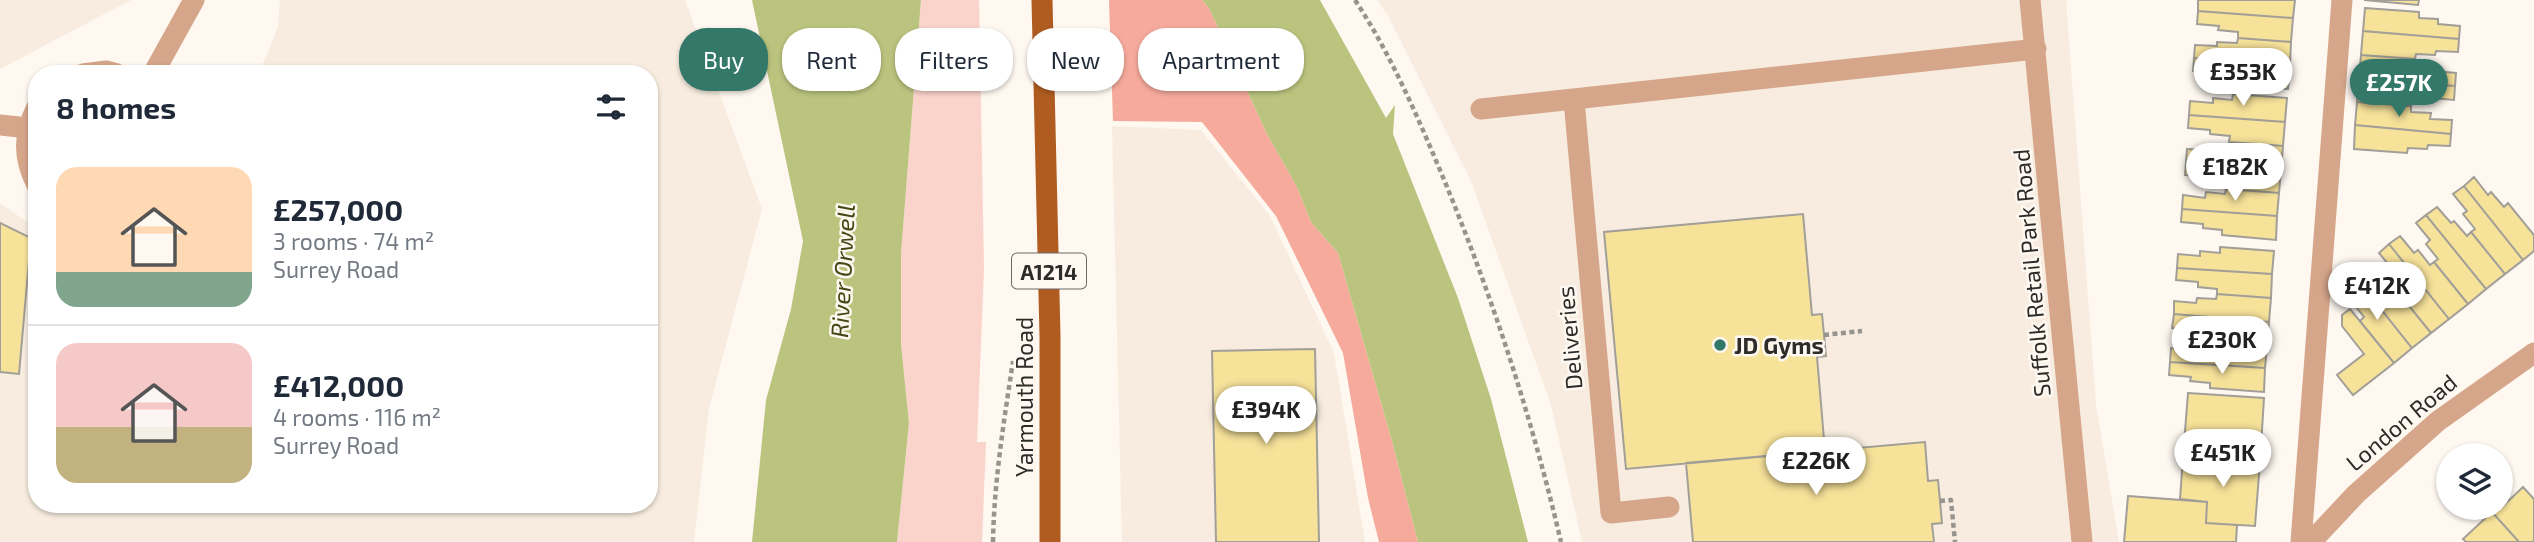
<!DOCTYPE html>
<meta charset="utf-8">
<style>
body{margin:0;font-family:"Exo 2",sans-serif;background:#f2f2f3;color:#1f2937;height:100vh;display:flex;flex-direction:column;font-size:26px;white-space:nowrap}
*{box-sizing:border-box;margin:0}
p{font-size:23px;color:#747a83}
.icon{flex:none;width:38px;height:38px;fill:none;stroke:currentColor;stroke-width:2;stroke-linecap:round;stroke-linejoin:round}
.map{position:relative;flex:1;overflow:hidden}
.details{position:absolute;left:28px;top:65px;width:630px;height:448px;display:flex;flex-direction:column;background:#fff;border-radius:28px;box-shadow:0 2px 5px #0004}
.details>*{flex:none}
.banner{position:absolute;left:679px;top:28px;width:665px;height:63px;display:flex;gap:14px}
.fabs{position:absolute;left:2436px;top:443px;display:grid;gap:14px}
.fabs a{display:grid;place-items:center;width:77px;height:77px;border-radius:50%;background:#fff;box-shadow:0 2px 5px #0004;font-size:35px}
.price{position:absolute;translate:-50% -60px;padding:0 16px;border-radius:24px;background:#fff;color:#222;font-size:23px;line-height:46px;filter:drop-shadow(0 2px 4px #0008)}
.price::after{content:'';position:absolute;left:50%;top:42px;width:21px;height:16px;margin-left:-10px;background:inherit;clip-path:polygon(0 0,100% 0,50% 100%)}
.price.on{background:#34786a;color:#fff}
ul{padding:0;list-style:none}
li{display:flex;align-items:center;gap:21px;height:175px;padding:0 28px}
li+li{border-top:2px solid #e0e1e3}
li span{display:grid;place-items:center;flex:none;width:196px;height:140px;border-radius:21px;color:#555}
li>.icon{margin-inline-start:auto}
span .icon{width:84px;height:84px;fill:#fffc;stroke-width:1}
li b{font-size:30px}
h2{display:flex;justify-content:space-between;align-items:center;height:84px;padding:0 28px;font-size:30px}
.chip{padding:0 24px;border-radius:28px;background:#fff;box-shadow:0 2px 5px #0004;font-size:24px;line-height:63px}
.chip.on{background:#34786a;color:#fff}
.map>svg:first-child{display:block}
.built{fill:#f7ecdf}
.green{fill:#fad3cb}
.forest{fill:#f6aa9c}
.water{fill:#bbc47e}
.building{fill:#f7e29a;stroke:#a19f98;stroke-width:2}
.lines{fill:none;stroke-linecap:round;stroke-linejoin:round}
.path{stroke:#97938e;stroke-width:4.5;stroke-dasharray:5 3.5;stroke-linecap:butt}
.lane{stroke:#d6a68a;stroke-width:21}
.street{stroke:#d6a68a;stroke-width:21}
.primary{stroke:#b05c20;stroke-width:21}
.poi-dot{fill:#34786a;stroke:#fef8f1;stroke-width:2.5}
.labels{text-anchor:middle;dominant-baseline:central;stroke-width:5;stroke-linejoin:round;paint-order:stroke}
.shield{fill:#fef8f1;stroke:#6c6965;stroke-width:2}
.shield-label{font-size:21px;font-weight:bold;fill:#2e2c29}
.street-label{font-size:23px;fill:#2e2c29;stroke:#fef8f1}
.poi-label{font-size:23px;font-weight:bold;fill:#2e2c29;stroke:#fef8f1;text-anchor:start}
.water-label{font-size:24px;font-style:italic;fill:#434814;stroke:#fef8f1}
</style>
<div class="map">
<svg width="2534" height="542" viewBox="0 0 2534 542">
<rect width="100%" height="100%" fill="#fef8f1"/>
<path class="built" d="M0 0H131L0 69Z
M280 0H685L762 209 709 408 694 542H0V203L37 229V504H649V74L259 73 278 27Z
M1377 0H2066L2096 405 2119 542H1582L1551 405 1471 181 1388 16Z
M1112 126 1201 130 1270 216 1334 353 1365 542H1122Z"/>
<path class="green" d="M921 0H979L984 268 977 442H986L982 542H897L909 423 901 344V253Z"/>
<path class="forest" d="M1109 0H1202L1209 8 1267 134 1297 187 1311 222 1338 253 1392 441 1418 542H1379L1368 498 1343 353 1276 216 1202 122 1113 121Z"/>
<path class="water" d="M752 0H921L901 253V344L909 423 897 542H752L766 400 791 309 803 241Z
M1202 0H1320L1386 118 1395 105 1393 134 1458 298 1491 399 1528 542H1418L1392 441 1338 253 1311 222 1297 187 1267 134 1209 8Z"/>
<path class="building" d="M2198 0H2295L2293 18 2198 11Z
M2364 0H2419L2418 5Z
M2365 8 2419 12V18L2438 19V24L2460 26 2459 39 2363 31Z
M2198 11 2293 18 2291 42 2238 38V32L2218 30 2219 26 2197 24Z
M2363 31 2459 39 2458 52 2436 51 2435 55 2416 54 2415 59 2361 55Z
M2238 38 2291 42 2290 65 2194 58 2195 45 2217 46V42L2237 43Z
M2361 55 2415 59V65L2434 67V71L2456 73 2455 86 2359 79Z
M2194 58 2290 65 2288 89 2234 85V79L2215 78V73L2193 71Z
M2359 79 2455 86 2454 100 2432 98V103L2412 101 2411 106 2357 102Z
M2233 94 2287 98 2285 122 2189 115 2190 101 2213 103V98L2232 100Z
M2357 102 2411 106V112L2431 113 2430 119 2452 120 2451 134 2355 125Z
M2189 115 2285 122 2283 146 2229 142 2230 136 2210 134V130L2188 128Z
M2355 125 2451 134 2450 146 2428 145 2427 149 2408 148 2407 153 2354 149Z
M2229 142 2283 146 2281 169 2186 162 2187 149 2209 150V146L2229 147Z
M2186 162 2281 169 2279 193 2226 189V183L2206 182 2207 176 2185 175Z
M2474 177 2488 195 2491 192 2504 207 2508 203 2534 235V251L2523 260 2464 186Z
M2464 186 2523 260 2505 274 2471 232 2475 229 2463 214 2467 211 2453 194Z
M2226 189 2279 193 2277 216 2182 209 2183 195 2205 198 2206 192 2225 194Z
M2437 207 2451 223 2454 221 2467 236 2471 232 2505 274 2486 289 2426 215Z
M2182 209 2277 216 2276 240 2222 235V230L2203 228V224L2181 222Z
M1803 214 1812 315 1822 314 1826 356 1817 357 1825 451 1626 469 1604 232Z
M2426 215 2486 289 2468 304 2434 262 2438 259 2426 244 2430 240 2416 223Z
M0 223 31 238 19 374 0 372Z
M2400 236 2414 253 2418 250 2430 265 2434 262 2468 304 2449 319 2389 244Z
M2389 244 2449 319 2431 333 2397 291 2401 288 2389 273 2393 270 2379 253Z
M2220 247 2274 251 2272 274 2177 268 2178 254 2200 256V251L2220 253Z
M2363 265 2377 283 2381 280 2393 295 2397 291 2431 333 2412 348 2353 274Z
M2177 268 2272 274 2271 298 2217 294V289L2198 287V282L2176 280Z
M2353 274 2412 348 2394 363 2360 321 2364 317 2352 302 2356 299 2342 282Z
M2217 294 2271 298 2269 322 2174 314V301L2196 303 2197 298 2216 299Z
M2350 309 2394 363 2353 395 2337 375 2364 354 2342 326V315Z
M2174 314 2269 322 2267 345 2213 341V335L2194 334V329L2172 328Z
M2213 341 2267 345 2265 368 2170 362 2171 348 2193 350V345L2213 347Z
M1315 349 1319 542H1216L1212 351Z
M2170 362 2265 368 2264 392 2210 388V383L2190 381 2191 377 2169 375Z
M2188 393 2264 398 2260 462 2183 457Z
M1925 442 1928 481 1938 480 1940 501 1942 523 1932 524 1934 542H1693L1686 463Z
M2183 457 2260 462 2255 526 2206 523 2207 502 2180 499Z
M2523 487 2534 499V542H2519L2492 512 2501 508Z
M2128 496 2207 502 2206 523 2237 525 2236 542H2124Z
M2492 512 2519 542H2466L2463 539Z"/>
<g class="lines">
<path class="path" d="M1355 0C1392 56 1419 120 1445 182 1493 299 1532 418 1561 542
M1824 335 1862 331
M1940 501 1951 500 1955 542
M993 542C994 481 1004 421 1013 361"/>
<path class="lane" d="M2030 0 2082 542
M1574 100 1611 513 1669 507
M1481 109 2036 49"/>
<path class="street" d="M83 74 106 71 117 74
M153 74 194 0
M37 107C23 134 23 158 37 185
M0 125 28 128
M2301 542 2342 0
M2311 542 2356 494 2438 421 2534 353"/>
<path class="primary" d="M1042 0 1050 336V542"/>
</g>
<circle class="poi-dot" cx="1720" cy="345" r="7"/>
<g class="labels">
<rect class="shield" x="1012" y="253.5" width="74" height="35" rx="5"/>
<g class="shield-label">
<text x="1049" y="271">A1214</text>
</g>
<g class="street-label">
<text transform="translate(2031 273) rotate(-95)">Suffolk Retail Park Road</text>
<text transform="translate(1569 338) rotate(-95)">Deliveries</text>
<text transform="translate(1024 397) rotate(-90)">Yarmouth Road</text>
<text transform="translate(2401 422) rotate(-40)">London Road</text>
</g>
<g class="poi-label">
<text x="1734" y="345">JD Gyms</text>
</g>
<g class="water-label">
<text transform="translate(842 271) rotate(-87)">River Orwell</text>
</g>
</g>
</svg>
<div class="fabs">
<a><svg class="icon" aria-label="layers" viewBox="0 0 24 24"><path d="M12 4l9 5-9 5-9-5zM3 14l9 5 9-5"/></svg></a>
</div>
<b class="price" style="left:2243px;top:108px">£353K</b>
<b class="price on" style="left:2399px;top:119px">£257K</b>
<b class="price" style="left:2235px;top:203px">£182K</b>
<b class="price" style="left:2377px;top:322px">£412K</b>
<b class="price" style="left:2222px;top:376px">£230K</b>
<b class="price" style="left:1266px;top:446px">£394K</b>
<b class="price" style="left:2223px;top:489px">£451K</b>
<b class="price" style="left:1816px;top:497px">£226K</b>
<div class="banner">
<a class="chip on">Buy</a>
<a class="chip">Rent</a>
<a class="chip">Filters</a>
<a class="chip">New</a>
<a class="chip">Apartment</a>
</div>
<section class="details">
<h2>8 homes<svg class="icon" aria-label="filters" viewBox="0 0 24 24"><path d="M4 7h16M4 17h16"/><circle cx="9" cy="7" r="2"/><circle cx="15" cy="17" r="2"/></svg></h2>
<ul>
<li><span style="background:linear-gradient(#ffd9b3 75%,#7fa58c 0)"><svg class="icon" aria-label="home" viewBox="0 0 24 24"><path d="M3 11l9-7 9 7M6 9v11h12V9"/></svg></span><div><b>£257,000</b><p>3 rooms · 74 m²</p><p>Surrey Road</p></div></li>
<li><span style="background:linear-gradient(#f6c9c9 60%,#c2b280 0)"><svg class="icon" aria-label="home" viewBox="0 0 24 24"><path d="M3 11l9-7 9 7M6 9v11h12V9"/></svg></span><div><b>£412,000</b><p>4 rooms · 116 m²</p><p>Surrey Road</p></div></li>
</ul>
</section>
</div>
